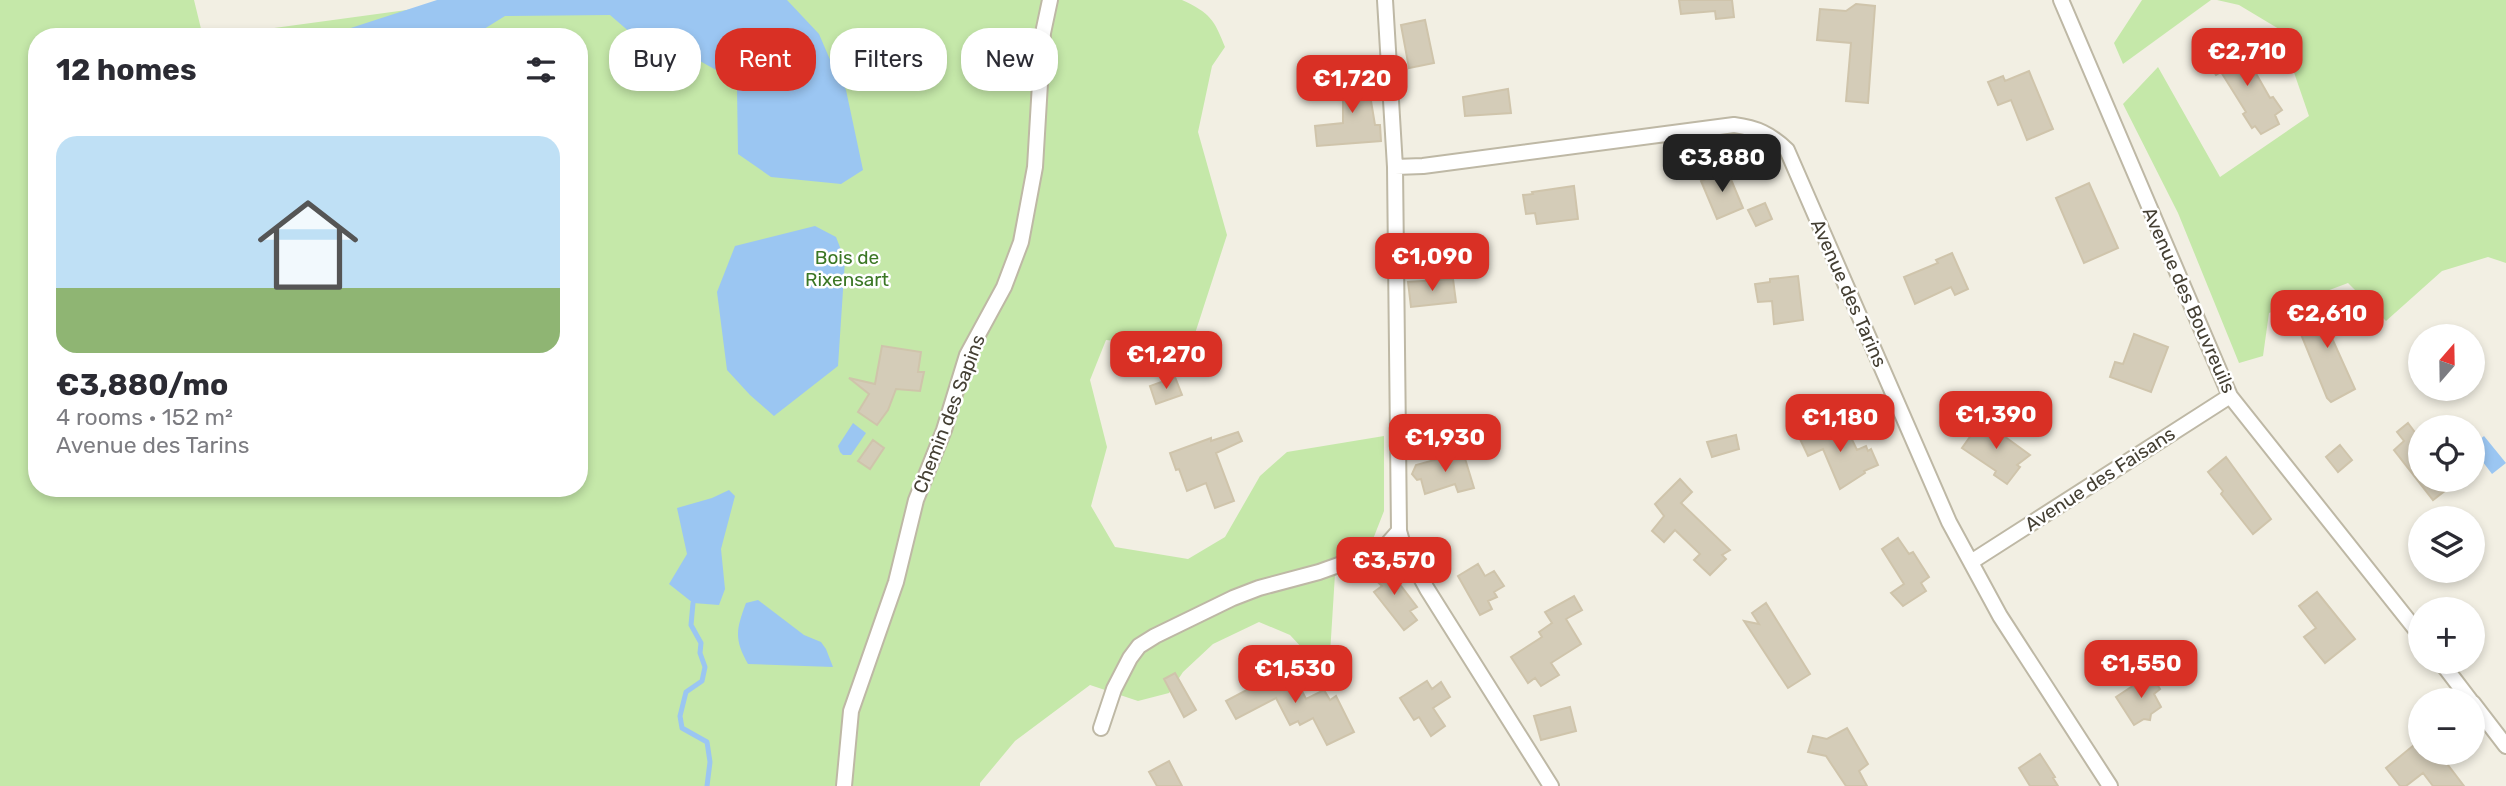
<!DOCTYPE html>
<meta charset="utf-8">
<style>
body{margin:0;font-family:Rubik,sans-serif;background:#f2f2f3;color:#2b2b33;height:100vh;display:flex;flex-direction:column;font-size:26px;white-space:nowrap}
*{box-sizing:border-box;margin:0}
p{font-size:23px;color:#7c7c81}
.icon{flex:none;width:38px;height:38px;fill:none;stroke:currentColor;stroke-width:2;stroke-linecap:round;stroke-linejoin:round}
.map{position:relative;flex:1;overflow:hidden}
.side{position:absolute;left:28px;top:28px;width:560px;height:469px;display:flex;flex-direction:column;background:#fff;border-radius:28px;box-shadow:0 4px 10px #0003}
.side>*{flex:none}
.hud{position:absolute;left:609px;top:28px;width:665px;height:63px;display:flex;gap:14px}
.needle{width:46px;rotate:20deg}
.fabs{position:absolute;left:2408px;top:324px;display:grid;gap:14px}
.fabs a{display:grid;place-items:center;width:77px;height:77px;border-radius:50%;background:#fff;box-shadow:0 4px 10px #0003;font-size:35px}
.price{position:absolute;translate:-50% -60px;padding:0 16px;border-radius:14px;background:#d93025;color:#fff;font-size:23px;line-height:46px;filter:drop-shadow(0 2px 4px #0008)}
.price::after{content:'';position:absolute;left:50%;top:42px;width:21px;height:16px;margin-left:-10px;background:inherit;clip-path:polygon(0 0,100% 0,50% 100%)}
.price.current{background:#222;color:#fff}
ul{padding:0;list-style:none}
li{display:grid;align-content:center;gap:14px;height:371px;padding:0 28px}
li+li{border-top:2px solid #e1e1e2}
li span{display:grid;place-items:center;height:217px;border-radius:21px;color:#555}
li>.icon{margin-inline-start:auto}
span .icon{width:126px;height:126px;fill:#fffc;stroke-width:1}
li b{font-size:30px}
h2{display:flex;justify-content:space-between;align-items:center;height:84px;padding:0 28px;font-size:30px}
.tag{padding:0 24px;border-radius:28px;background:#fff;box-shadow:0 4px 10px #0003;font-size:24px;line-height:63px}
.tag.current{background:#d93025;color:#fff}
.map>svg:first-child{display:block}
.green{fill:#c5e8a9}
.water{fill:#9bc6f2}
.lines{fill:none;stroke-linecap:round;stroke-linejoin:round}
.stream{stroke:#9bc6f2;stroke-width:5}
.building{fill:#d4ccb8;stroke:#cfc4ab;stroke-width:2}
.street-casing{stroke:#beb8a5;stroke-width:18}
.street{stroke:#fff;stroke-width:14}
.labels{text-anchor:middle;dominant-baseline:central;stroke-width:5;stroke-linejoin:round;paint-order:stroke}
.park-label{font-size:19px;fill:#3b7725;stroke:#fff}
.street-label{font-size:19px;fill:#443f33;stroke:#fff}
</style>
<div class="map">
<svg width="2506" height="786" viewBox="0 0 2506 786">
<rect width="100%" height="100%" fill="#f2efe3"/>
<path class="green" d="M0 0H194L203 37H37V488H579V37H209L480 0H1182C1210 13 1214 19 1225 47L1212 66 1198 132 1227 235 1190 349 1106 340 1090 380 1107 447 1091 506 1115 547 1188 559 1225 537 1260 476 1287 452 1384 436V511L1368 552 1335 574 1330 654 1317 664 1290 635 1259 622 1213 644 1183 672 1169 693 1138 701 1090 685 1015 741 980 783V786H0Z
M2142 0H2211L2123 64 2114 43Z
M2217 0H2506V263L2488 257 2442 271 2386 321 2348 283 2269 313 2263 356 2239 363 2178 213 2123 104 2158 67 2220 177 2309 116 2279 29 2239 5Z"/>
<path class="water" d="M437 0H787L819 34 831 62 846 90 863 170 841 184 771 177 738 154 737 89 716 70 691 56 654 53 610 15 505 16 476 34 424 31 410 37H323Z
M815 226 836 237 845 260 838 366 774 416 750 395 727 370 717 292 735 246Z
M853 423 866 433 851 455H843L840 452 838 446Z
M2484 436 2506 463 2492 474 2473 449V445Z
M729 490 735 496 721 549 725 589 719 605 693 603 669 584 687 554 677 508 712 498Z
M758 600 804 635 821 642 826 649 833 667 748 664C734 639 736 630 746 603Z"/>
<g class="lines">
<path class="stream" d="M693 603 691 625 701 643 700 653 705 667 702 681 686 692 680 716 682 728 707 742 710 762 707 786"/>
</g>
<path class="building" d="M1679 0H1732L1734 17 1716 19 1715 11 1681 14Z
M1856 4 1875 6 1868 103 1846 101 1851 43 1817 40 1820 9 1846 11Z
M1425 20 1434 63 1409 68 1401 25Z
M2238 42 2270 98 2273 97 2282 110 2275 115 2279 124 2261 134 2255 126 2252 128 2243 114 2246 112 2221 72 2216 75 2207 61Z
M2029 71 2053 129 2027 140 2011 100 1998 105 1988 82 2003 76 2005 81Z
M1372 76 1373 95H1370L1375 125H1380L1381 141 1317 146 1315 126 1343 123V94H1335V79Z
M1508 89 1511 113 1465 116 1463 97Z
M1727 170 1743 208 1717 219 1701 181Z
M2089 183 2118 248 2084 263 2056 198Z
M1574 186 1578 219 1537 224 1535 213 1526 214 1523 195 1533 194 1532 192Z
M1765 203 1772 219 1756 226 1748 210Z
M1952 253 1968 289 1955 295 1951 287 1915 304 1904 277 1938 263 1936 260Z
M1798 276 1803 320 1774 324 1772 301 1758 302 1755 284 1770 282V279Z
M1453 279 1456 302 1411 307 1408 282Z
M2341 296 2349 315 2326 325 2355 389 2331 402 2327 398 2298 327 2318 318 2314 308Z
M2134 334 2168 347 2151 392 2110 377 2115 362 2123 364Z
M882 346 921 352 918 372H924L920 391 896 389 888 410 877 425 858 412 869 394 849 378 875 384Z
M1175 377 1182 395 1156 404 1150 386Z
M1982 420 2030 455 2017 465 2020 467 2007 484 1994 475 1996 471 1962 448Z
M2408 423 2420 439V480H2459L2433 500 2394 450 2404 441 2397 432Z
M1845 425 1857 450 1866 446 1868 451 1871 449 1878 465 1864 471 1865 473 1840 489 1823 449 1808 456 1799 437 1826 426 1829 433Z
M1238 432 1242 441 1216 453 1234 501 1215 508 1206 483 1187 491 1179 469 1176 470 1170 453 1211 438V441Z
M1736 435 1739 449 1712 457 1707 442Z
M873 440 884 448 870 469 858 461Z
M2340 445 2352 460 2338 472 2326 457Z
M1463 452 1474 488 1458 492 1455 484 1425 494 1421 479 1417 480 1412 474 1416 465Z
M2226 457 2271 519 2253 534 2221 494 2223 491 2208 472Z
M1680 479 1692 492 1681 503 1730 550 1722 555 1726 559 1710 575 1694 560 1700 554 1675 530 1664 542 1652 531 1664 516 1655 504Z
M1898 538 1909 554 1913 552 1929 577 1921 583 1926 591 1903 606 1891 593 1904 584 1882 549Z
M1383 562 1417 607 1410 611 1417 620 1404 630 1374 592 1382 586 1369 574Z
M1478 564 1485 576 1494 571 1504 586 1494 592 1497 597 1488 601 1492 609 1480 615 1458 576Z
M2317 592 2355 639 2325 663 2304 637 2316 628 2299 606Z
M1574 596 1582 610 1566 619 1581 644 1551 663 1559 675 1541 686 1535 678 1528 683 1511 657 1542 637 1539 632 1552 623 1545 612Z
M1766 603 1810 674 1788 688 1744 621 1759 624 1752 613Z
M1290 667 1306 699 1324 690 1330 700 1336 696 1354 732 1327 745 1313 718 1300 725 1298 721 1290 725 1276 698 1236 719 1226 701Z
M1175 673 1196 710 1184 717 1164 679Z
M2151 674 2160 689 2154 694 2161 707 2151 714 2150 720 2144 719 2134 725 2116 697Z
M1427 681 1432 689 1441 682 1450 697 1433 708 1445 726 1431 736 1419 717 1414 720 1400 698Z
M1570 707 1576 731 1541 740 1534 716Z
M1847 728 1868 764 1859 771 1867 786H1846L1826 756 1808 752 1813 736 1827 739Z
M2420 740V752H2438L2464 786H2433L2423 773 2406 786H2400L2386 768Z
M2040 754 2055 777 2053 778 2058 786H2030L2019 768Z
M1169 761 1182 786H1157L1149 772Z"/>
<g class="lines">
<defs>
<path id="street" d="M1385 0 1395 167 1399 531 1403 545 1427 589 1551 786
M2061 0 2230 396 2420 635
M1395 167 1423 166 1734 125C1757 128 1770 134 1787 150L1949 522 2000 616 2110 786
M1971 562 2230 396
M2441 662 2470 700
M2473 703 2506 746
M1101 728 1114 689 1130 658 1139 646 1155 636 1233 598 1259 588 1319 572 1372 553 1384 548 1399 531
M844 786 851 711 896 582 916 500 944 430 967 355 1004 287 1021 242 1035 167 1043 33 1050 0"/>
</defs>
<use href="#street" class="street-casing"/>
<use href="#street" class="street"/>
</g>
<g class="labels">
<g class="park-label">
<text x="847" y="257">Bois de<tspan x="847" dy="22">Rixensart</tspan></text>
</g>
<g class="street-label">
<text transform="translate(1849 293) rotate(66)">Avenue des Tarins</text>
<text transform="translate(2189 300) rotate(66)">Avenue des Bouvreuils</text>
<text transform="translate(949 414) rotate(-69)">Chemin des Sapins</text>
<text transform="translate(2100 479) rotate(-33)">Avenue des Faisans</text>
</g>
</g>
</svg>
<div class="fabs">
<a><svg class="needle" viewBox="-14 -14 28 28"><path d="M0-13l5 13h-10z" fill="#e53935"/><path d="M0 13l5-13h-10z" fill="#7c7c81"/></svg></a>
<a><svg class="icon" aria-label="locate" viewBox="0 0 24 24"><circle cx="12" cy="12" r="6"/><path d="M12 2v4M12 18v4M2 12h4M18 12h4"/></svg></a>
<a><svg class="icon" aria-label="layers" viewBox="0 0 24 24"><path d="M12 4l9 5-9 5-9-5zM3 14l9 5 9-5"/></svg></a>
<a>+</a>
<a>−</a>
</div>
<b class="price" style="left:2247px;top:88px">€2,710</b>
<b class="price" style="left:1352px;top:115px">€1,720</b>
<b class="price current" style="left:1722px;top:194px">€3,880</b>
<b class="price" style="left:1432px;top:293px">€1,090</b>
<b class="price" style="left:2327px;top:350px">€2,610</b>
<b class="price" style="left:1166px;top:391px">€1,270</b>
<b class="price" style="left:1996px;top:451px">€1,390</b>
<b class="price" style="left:1840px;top:454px">€1,180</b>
<b class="price" style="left:1445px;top:474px">€1,930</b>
<b class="price" style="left:1394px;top:597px">€3,570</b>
<b class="price" style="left:2141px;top:700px">€1,550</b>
<b class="price" style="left:1295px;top:705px">€1,530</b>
<div class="hud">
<a class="tag">Buy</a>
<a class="tag current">Rent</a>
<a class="tag">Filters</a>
<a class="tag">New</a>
</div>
<section class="side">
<h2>12 homes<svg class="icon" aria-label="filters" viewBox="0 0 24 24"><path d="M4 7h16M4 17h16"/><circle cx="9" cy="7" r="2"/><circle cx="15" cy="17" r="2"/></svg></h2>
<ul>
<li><span style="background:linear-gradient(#bfe0f5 70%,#8fb573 0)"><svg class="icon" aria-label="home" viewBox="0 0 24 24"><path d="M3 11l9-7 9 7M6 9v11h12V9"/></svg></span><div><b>€3,880/mo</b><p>4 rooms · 152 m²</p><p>Avenue des Tarins</p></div></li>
</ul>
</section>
</div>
